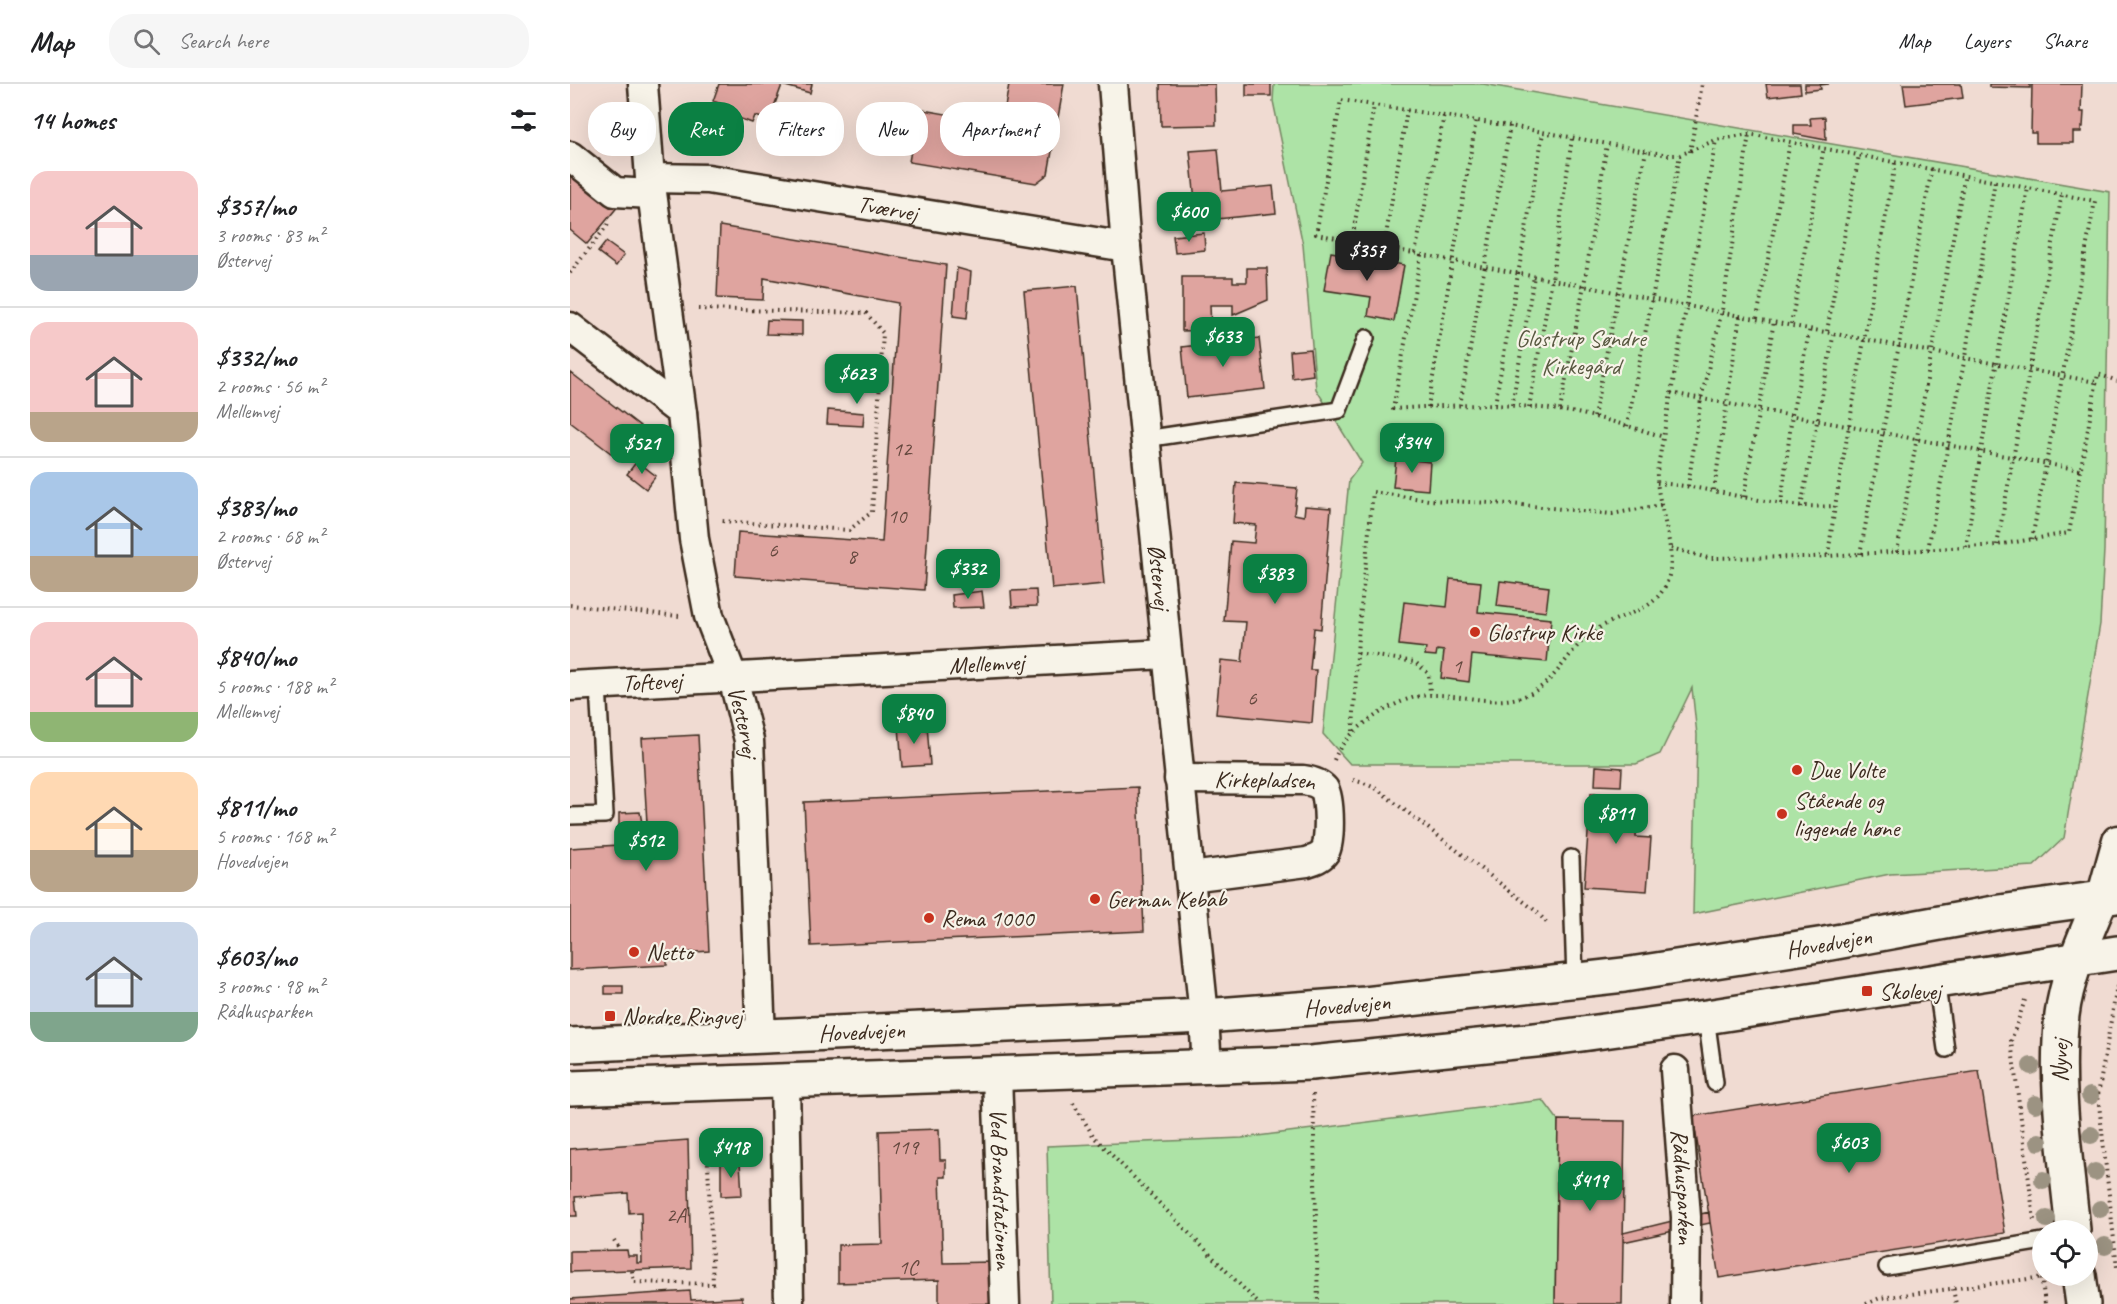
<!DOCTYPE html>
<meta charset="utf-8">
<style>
body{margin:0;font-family:Caveat,sans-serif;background:#f6f6f6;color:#202124;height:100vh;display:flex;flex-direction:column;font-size:22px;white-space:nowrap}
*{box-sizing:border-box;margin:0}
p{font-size:20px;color:#757577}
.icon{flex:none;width:33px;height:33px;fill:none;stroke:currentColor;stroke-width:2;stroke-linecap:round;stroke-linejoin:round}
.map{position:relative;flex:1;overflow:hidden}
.drawer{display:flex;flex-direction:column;background:#fff;width:570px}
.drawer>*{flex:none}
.guide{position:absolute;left:18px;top:18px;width:570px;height:54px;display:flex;gap:12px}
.controls{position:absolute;left:1462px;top:1136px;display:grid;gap:12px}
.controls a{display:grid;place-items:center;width:66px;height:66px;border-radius:50%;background:#fff;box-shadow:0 6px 24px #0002;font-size:30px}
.price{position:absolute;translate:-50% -51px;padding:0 14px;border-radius:12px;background:#0b8043;color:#fff;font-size:20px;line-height:39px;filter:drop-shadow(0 2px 3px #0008)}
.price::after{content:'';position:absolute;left:50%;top:36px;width:18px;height:14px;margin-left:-9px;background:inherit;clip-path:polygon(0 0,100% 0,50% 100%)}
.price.on{background:#222;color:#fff}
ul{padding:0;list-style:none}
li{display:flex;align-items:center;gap:18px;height:150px;padding:0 30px}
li+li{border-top:2px solid #e0e0e0}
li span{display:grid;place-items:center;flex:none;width:168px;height:120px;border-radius:18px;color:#555}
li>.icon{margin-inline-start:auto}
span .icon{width:72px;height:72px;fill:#fffc;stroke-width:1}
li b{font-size:26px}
h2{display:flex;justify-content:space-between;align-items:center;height:72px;padding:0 30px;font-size:26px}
.tag{padding:0 21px;border-radius:24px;background:#fff;box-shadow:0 6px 24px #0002;font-size:21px;line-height:54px}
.tag.on{background:#0b8043;color:#fff}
header{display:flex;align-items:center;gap:36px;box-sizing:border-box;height:84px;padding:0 30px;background:#fff;border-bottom:2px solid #e0e0e0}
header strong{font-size:28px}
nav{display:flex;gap:33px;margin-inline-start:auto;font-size:21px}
.search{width:420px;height:54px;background:#f6f6f6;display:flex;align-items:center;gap:15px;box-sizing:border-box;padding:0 21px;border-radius:24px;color:#757577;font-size:22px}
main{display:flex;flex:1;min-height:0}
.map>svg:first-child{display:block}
.green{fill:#ade3a6;stroke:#748662;stroke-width:1.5}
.building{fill:#dfa49f;stroke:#3b2a1e;stroke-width:1.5}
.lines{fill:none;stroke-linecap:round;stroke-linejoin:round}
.service-casing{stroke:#3b2a1e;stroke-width:20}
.minor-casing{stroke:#3b2a1e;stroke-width:33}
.tertiary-casing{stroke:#3b2a1e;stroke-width:38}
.secondary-casing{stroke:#3b2a1e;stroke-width:38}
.path{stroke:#3b2a1e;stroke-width:4;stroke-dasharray:1.5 4.5;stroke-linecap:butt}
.service{stroke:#f7f3e8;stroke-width:15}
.minor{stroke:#f7f3e8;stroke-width:28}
.tertiary{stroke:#f7f3e8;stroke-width:33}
.secondary{stroke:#f7f3e8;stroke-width:33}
.tree{fill:#9c9382}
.poi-dot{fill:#c8321e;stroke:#f7f3e8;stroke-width:2}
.labels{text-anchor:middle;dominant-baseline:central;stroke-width:4.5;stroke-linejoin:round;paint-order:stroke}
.number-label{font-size:21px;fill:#64483e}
.street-label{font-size:24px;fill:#3b2a1e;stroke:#f7f3e8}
.park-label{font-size:24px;fill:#585840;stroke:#f7f3e8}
.poi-label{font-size:24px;fill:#3b2a1e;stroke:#f7f3e8;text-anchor:start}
</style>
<header>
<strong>Map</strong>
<div class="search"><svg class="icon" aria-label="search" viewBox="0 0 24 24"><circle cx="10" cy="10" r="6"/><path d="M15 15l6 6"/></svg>Search here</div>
<nav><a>Map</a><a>Layers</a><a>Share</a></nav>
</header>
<main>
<section class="drawer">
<h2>14 homes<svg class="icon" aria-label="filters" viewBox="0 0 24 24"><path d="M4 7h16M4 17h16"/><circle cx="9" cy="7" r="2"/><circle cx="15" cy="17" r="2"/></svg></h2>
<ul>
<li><span style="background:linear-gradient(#f6c9c9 70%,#9aa5b1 0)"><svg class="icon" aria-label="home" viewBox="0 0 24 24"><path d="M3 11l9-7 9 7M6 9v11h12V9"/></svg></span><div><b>$357/mo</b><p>3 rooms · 83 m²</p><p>Østervej</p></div></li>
<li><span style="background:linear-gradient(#f6c9c9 75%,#b9a48a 0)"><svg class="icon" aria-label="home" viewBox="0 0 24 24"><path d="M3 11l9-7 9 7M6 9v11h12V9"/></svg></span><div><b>$332/mo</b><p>2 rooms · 56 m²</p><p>Mellemvej</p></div></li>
<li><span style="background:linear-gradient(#a9c7e8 70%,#b9a48a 0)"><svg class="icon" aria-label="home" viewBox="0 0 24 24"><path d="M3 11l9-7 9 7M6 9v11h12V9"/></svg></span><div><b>$383/mo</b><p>2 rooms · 68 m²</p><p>Østervej</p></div></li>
<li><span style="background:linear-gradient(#f6c9c9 75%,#8fb573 0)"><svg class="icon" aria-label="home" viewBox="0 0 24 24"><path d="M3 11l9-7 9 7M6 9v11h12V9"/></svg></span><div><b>$840/mo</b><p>5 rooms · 188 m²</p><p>Mellemvej</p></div></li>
<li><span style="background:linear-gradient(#ffd9b3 65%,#b9a48a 0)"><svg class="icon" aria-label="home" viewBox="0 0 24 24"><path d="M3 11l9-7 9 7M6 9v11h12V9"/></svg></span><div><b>$811/mo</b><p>5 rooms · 168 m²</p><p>Hovedvejen</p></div></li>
<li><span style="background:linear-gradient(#c9d6e8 75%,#7fa58c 0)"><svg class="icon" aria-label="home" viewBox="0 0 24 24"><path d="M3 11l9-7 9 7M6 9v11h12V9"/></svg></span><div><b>$603/mo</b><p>3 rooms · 98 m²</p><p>Rådhusparken</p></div></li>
</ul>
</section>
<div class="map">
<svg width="1547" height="1220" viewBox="0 0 1547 1220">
<rect width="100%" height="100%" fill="#f0dbd2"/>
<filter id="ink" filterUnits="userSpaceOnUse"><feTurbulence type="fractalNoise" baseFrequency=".0167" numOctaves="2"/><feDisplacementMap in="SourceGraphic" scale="12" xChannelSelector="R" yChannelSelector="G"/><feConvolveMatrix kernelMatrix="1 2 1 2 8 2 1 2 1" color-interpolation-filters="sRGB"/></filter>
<g filter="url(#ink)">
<path class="green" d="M704 0H913L1540 108 1534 466 1530 540 1494 754 1464 782 1320 790 1123 830 1127 651 1122 604 1090 670 1066 680H780L753 650 779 396 792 379 746 305 733 161 703 17Z
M973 1016 988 1036 985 1220H481L477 1062 672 1054Z"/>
<path class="building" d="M149 0H242L240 9 212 1 199 36 185 32 182 39 160 31 163 24 143 17Z
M439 0H494L478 90 466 99 339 78 348 25 432 40Z
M590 0H645L646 41 591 42Z
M676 0H701V12H676Z
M1196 0H1230L1231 9 1198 13Z
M1235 0H1259L1250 1 1251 5 1235 7Z
M1333 0H1391L1393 14 1336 21Z
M1419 0H1460V4L1419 3Z
M1462 0H1512L1511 28H1514L1513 43H1511V48H1503V59H1466V49H1461Z
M1255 33 1256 56 1224 50V41H1241L1240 34Z
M648 65 652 107 703 102 706 129 627 137 620 67Z
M0 81 49 121 17 160 0 146Z
M150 142 376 181 354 506 165 492 168 448 312 458 328 219 194 194 193 216 147 214Z
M634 149 635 166 605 169 603 152Z
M36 158 54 171 46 182 28 168Z
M761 168 834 181 824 237 798 232 801 213 754 206Z
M387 184 401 188 397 234 383 232Z
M677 184H697L698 216 663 231V221H640L641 246 612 247V193H663V198H677Z
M507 202 534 500 482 505 454 207Z
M197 236 232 237V251L196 250Z
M689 254 695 305 617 314 612 263Z
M740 265 743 291 722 294 720 267Z
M0 288 70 342 46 373 0 338Z
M258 326 294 329 293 342 257 340Z
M826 374 860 378 858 406 823 403Z
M67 377 86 392 76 405 57 390Z
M666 399 727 404 724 430 734 432 735 422 761 424 751 545 744 544 740 586H746L742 639 646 630 651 576 672 578 676 538 654 537 661 457 684 459 686 441 663 439Z
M880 495 911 498 908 528 981 535 977 578 902 571 899 598 871 594 874 567 867 566 866 572 855 571 856 564 829 561 834 518 877 523Z
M930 497 979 503 976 528 927 522Z
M466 506 467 522 442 523 441 507Z
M412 507 414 523 383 524 382 511Z
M357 640 360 681 332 683 329 642Z
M128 651 139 867 98 870 97 881 0 886V764L49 761V729L70 728 72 739H77L72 654Z
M1026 682 1052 684 1051 702 1025 701Z
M568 703 574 847 241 862 234 718Z
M1021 709 1068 712 1066 753 1081 754 1077 807 1014 803Z
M35 902H53V910H35Z
M1409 987 1435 1149 1149 1194 1123 1032Z
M988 1036 1055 1037 1052 1220H985Z
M369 1045 370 1076H376V1093H370L373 1179 421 1178 422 1220H369V1196L268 1199V1161L312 1160 309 1047Z
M118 1056 121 1184 0 1188V1167L57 1166 58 1172H67V1179H72L71 1128 59 1129 58 1109 5 1113 7 1132H0V1065Z
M170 1078 172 1111 151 1112V1079Z
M1139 1128 1140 1139 1053 1158V1149Z
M120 1207 121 1216 172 1213V1220H0V1215Z"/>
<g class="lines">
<defs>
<path id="service" d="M575 355 769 326 796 254
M0 732 35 731 28 601
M1001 774 1005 896
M1366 896 1376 965
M1136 933 1145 999
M1317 1183 1473 1157"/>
<g id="minor">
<path id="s1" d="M73 0 80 94 112 329 124 455 139 532 163 594 179 656 191 953"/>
<path id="s2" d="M543 0 556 163 634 932 637 984"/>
<path d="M0 72 45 108 82 110"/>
<path id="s3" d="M80 94 138 95 556 163"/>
<path d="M0 243 112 329"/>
<path id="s4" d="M0 602 596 570"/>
<path id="s5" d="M609 695 733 696C741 697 749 699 754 705 760 714 761 761 754 769 750 774 743 776 737 778L620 793"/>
<path d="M1531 814 1547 756"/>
<path id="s6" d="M1105 986 1116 1133 1115 1220"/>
<path id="s7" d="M427 991 435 1220"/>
<path d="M215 997 219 1220"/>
</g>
<g id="tertiary">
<path id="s8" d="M1503 1146C1496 1076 1484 1002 1492 931 1497 891 1516 851 1531 814"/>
<path d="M1509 1191 1513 1220"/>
</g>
<g id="secondary">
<path id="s9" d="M0 961 634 932 795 920 1054 891 1255 860 1430 828 1547 812"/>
<path d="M0 1004 741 979 975 955 1136 933 1547 869"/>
</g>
</defs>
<use href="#service" class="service-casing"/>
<use href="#minor" class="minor-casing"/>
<use href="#tertiary" class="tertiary-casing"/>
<use href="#secondary" class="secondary-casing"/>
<path class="path" d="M1120 68 1132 0
M782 157 804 21
M814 163 837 26
M845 169 874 32
M851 171 823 325C880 321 938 318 995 327 1028 332 1061 343 1094 353
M0 189 40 138
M128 225 296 229 313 249 302 428 279 446 152 437
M1187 234 1220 58
M1221 240 1254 63
M1257 247 1289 71
M1101 309 1510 386
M925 320 973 49
M890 321 940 42
M942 321 964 192
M858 323 906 37
M959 323 982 195 1002 54
M990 326 1014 201 1037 60
M1024 333 1076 67
M1057 342 1110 71
M1087 399C1147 403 1204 426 1265 422
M1118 402 1131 315 1152 227 1179 50
M1144 406 1170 231
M1174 413 1204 237
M1211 420 1222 331 1240 244
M1231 423 1264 248
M1462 455 1525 117 1179 50 1146 56 1110 71H1098L940 42 771 16 746 150C1006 201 1266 251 1526 298
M1427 461 1492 110
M1396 463 1411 366 1458 104
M1101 464 1138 474 1242 473 1427 461 1499 449 1528 290 1547 297
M1358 465 1395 273 1425 97
M1327 468 1362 267 1395 90
M1290 470 1362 84
M1258 471 1265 422 1325 79
M0 521 109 532
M788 569 845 578 859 590 860 610
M783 647 788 553 803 408 859 416 941 420 1042 430 1091 421
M764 676C770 660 782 649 795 639 814 625 838 611 862 611 895 610 928 625 961 609 987 596 997 569 1018 552 1034 538 1057 532 1075 523 1126 492 1085 431 1087 388L1146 56
M783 696 794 699 807 705 966 827 978 840
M1547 902 1528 1011 1547 1183
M1455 916 1441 957 1464 1136
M743 1010 748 1220
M503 1019 524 1053 689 1220
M44 1156 49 1164
M1470 1182 1475 1220
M62 1187 64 1198 143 1200 137 1056 186 1053
M1383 1205 1386 1220
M1296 1220 1310 1214 1474 1193"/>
<use href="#service" class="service"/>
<use href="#minor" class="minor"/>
<use href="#tertiary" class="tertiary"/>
<use href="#secondary" class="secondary"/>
</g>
<g class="tree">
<circle cx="1461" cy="982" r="9"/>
<circle cx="1520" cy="1012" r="9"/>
<circle cx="1465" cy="1020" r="9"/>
<circle cx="1521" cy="1051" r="9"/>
<circle cx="1469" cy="1058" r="9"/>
<circle cx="1525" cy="1088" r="9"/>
<circle cx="1473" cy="1096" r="9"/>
<circle cx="1530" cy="1125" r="9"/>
<circle cx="1477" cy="1135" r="9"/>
<circle cx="1535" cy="1162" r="9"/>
</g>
</g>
<g class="poi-dot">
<circle cx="905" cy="548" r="6"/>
<circle cx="1227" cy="686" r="6"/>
<circle cx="1212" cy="730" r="6"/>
<circle cx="525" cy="815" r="6"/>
<circle cx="359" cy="834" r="6"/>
<circle cx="64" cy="868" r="6"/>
<rect x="1291" y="901" width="12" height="12" rx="3"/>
<rect x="34" y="926" width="12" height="12" rx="3"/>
</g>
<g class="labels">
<g class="number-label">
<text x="332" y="365">12</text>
<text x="327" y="432">10</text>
<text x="203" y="466">6</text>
<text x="282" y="472">8</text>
<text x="887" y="582">1</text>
<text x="682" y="614">6</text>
<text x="334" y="1063">119</text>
<text x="106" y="1131">2A</text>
<text x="338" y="1183">1C</text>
</g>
<g class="street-label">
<text stroke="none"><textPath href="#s3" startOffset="240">Tværvej</textPath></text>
<text stroke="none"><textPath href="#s2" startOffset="495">Østervej</textPath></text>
<text stroke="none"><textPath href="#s4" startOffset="417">Mellemvej</textPath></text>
<text stroke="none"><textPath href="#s4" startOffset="82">Toftevej</textPath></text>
<text stroke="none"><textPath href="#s1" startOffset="648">Vestervej</textPath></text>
<text stroke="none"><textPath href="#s5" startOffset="86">Kirkepladsen</textPath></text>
<text stroke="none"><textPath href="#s9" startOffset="1264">Hovedvejen</textPath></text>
<text stroke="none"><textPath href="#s9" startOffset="778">Hovedvejen</textPath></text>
<text stroke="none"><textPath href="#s9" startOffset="292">Hovedvejen</textPath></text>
<text stroke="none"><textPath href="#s8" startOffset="170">Nyvej</textPath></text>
<text stroke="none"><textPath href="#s6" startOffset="117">Rådhusparken</textPath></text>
<text stroke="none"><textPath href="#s7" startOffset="114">Ved Brandstationen</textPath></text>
</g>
<g class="park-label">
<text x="1011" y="254">Glostrup Søndre<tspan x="1011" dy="28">Kirkegård</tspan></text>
</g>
<g class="poi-label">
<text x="917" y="548">Glostrup Kirke</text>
<text x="1239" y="686">Due Volte</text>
<text x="1224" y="716">Stående og<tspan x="1224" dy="28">liggende høne</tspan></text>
<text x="537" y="815">German Kebab</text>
<text x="371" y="834">Rema 1000</text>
<text x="76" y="868">Netto</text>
<text x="1309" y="907">Skolevej</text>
<text x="52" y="932">Nordre Ringvej</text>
</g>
</g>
</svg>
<div class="controls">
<a><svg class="icon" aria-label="locate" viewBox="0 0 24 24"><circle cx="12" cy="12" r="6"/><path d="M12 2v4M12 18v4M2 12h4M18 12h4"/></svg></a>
</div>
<b class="price" style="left:619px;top:159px">$600</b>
<b class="price on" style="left:797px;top:198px">$357</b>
<b class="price" style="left:653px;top:284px">$633</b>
<b class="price" style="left:287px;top:321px">$623</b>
<b class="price" style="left:842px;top:390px">$344</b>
<b class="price" style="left:72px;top:391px">$521</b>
<b class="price" style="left:398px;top:516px">$332</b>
<b class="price" style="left:705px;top:521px">$383</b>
<b class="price" style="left:344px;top:661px">$840</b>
<b class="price" style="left:1046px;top:761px">$811</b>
<b class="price" style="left:76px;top:788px">$512</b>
<b class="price" style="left:1279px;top:1090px">$603</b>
<b class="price" style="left:161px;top:1095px">$418</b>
<b class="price" style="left:1020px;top:1128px">$419</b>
<div class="guide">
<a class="tag">Buy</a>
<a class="tag on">Rent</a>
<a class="tag">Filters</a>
<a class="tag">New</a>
<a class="tag">Apartment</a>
</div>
</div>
</main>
